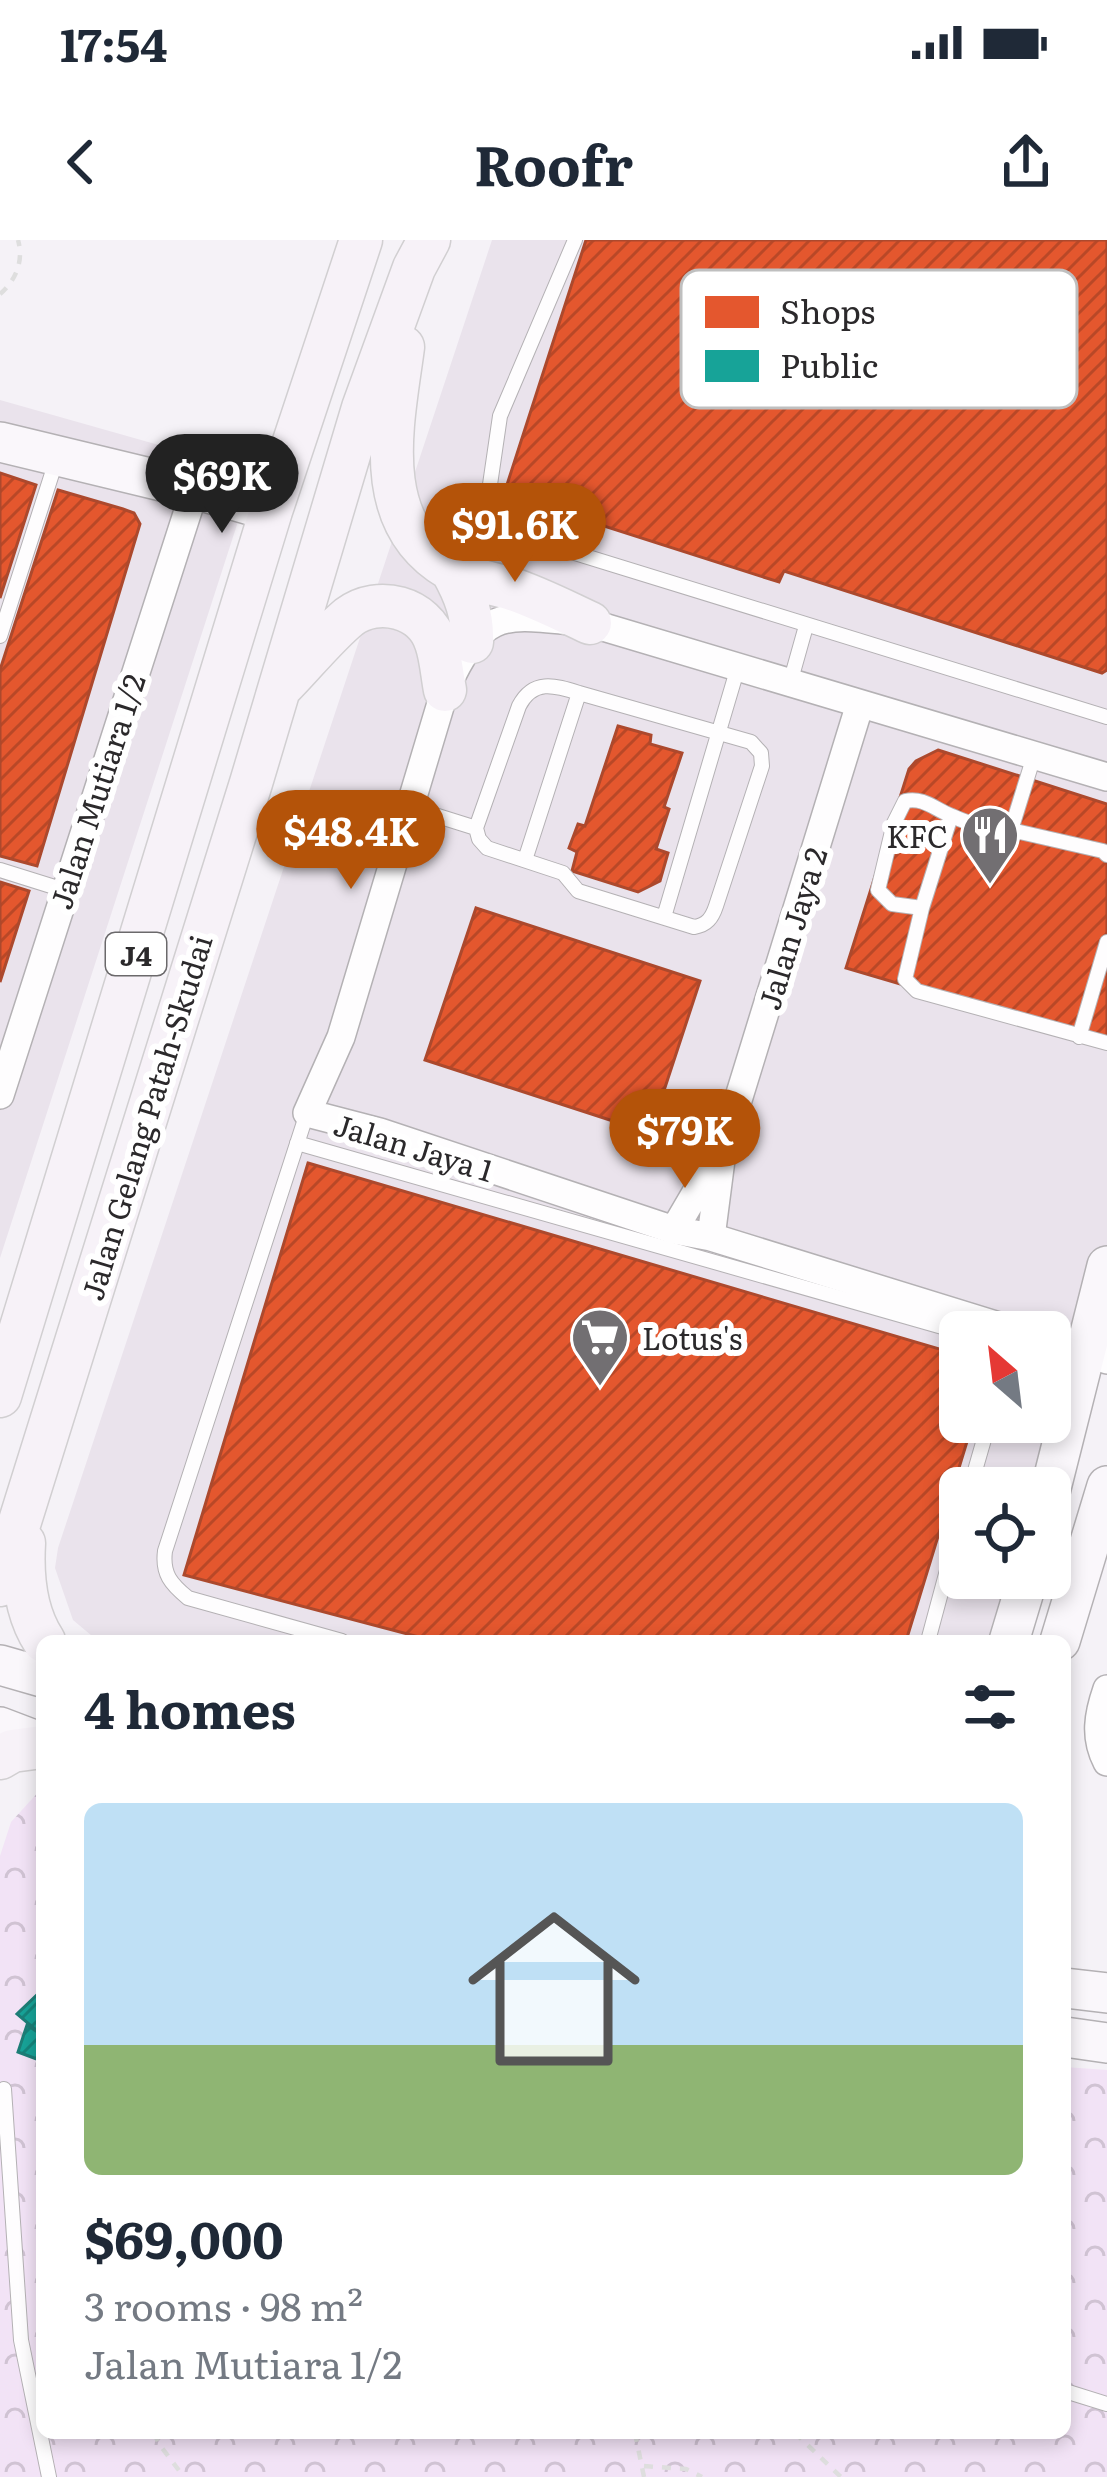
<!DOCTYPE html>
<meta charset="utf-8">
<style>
body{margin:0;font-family:Literata,serif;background:#f6f6f7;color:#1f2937;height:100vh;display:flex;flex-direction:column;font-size:45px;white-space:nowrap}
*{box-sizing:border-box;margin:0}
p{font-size:39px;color:#747a83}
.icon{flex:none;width:66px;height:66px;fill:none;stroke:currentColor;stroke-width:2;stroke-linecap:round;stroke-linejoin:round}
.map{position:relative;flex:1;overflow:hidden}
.sheet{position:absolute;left:36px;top:1395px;width:1035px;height:804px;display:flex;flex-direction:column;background:#fff;border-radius:18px;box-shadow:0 6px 18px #0003}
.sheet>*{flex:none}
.needle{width:78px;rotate:332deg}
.fabs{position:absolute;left:939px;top:1071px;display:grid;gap:24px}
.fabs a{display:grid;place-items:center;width:132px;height:132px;border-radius:18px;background:#fff;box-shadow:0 6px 18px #0003;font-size:60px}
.price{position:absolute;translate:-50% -102px;padding:0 27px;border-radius:42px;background:#b45309;color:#fff;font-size:39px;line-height:78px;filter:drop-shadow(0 3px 6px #0008)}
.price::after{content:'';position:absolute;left:50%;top:72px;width:36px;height:27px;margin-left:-18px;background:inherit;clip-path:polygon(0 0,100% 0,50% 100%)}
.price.current{background:#222;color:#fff}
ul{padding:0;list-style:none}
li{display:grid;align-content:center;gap:24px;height:636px;padding:0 48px}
li span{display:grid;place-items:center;height:372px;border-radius:18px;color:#555}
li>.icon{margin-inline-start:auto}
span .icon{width:216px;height:216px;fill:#fffc;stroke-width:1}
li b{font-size:51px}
h2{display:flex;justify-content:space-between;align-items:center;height:144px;padding:0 48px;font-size:51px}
.status{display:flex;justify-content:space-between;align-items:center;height:84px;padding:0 60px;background:#fff;direction:ltr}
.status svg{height:33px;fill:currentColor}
header{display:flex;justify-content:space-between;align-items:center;height:156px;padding:0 48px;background:#fff;font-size:54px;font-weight:700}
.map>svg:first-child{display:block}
.built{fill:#eae3ec;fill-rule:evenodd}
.park{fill:url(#park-crowns)}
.shops{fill:url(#shops-hatch);stroke:#ac492d;stroke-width:3}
.public{fill:url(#public-hatch);stroke:#1d7e77;stroke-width:3}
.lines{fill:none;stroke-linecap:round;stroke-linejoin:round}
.lane-casing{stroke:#b4b1b4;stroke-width:16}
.street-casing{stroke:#b4b1b4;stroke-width:30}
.secondary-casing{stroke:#b4b1b4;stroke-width:42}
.primary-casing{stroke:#d1cfd1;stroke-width:45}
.path{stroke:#dedede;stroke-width:4.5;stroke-dasharray:9 9;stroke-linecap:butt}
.lane{stroke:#fefdfe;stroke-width:14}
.street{stroke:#fefdfe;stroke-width:27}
.secondary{stroke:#faf7fb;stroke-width:39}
.primary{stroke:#f7f2f8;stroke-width:42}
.labels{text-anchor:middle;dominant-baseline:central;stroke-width:12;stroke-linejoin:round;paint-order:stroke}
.shield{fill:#fff;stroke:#6b696b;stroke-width:3}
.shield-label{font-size:27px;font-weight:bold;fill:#2b292b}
.street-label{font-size:30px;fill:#2b292b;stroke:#fff}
.poi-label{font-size:30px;fill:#2b292b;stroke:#fff;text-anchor:end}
.key{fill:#fff;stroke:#bfbfbf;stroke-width:3}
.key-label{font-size:33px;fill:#2b292b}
</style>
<div class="status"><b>17:54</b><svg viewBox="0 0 49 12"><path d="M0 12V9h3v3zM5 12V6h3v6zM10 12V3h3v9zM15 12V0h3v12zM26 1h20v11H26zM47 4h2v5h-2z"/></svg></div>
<header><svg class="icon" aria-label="back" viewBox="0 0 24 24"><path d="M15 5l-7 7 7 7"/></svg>Roofr<svg class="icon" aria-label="share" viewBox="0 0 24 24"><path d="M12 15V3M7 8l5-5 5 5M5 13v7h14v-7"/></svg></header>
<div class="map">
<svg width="1107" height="2237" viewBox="0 0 1107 2237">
<defs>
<pattern id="park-crowns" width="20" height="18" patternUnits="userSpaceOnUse" patternTransform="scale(3)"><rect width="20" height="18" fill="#f2e3f6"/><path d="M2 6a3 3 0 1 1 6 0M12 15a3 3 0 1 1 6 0" fill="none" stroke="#d0c3d3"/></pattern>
<pattern id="shops-hatch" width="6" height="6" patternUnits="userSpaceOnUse" patternTransform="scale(3)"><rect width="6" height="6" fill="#e4572e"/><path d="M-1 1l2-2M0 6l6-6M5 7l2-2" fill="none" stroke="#b94827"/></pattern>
<pattern id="public-hatch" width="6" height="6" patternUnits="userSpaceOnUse" patternTransform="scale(3)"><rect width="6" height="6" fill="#17a398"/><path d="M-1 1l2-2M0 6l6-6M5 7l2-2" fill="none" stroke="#15857c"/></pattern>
</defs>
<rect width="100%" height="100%" fill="#f5f2f7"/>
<path class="built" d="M492 0H1107V1010L1042 1248H960V1338H1017L1000 1401H98L73 1380 55 1328 58 1308ZM960 1092H1050V1182H960Z
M0 160 254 232 0 1018Z"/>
<path class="park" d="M42 1548V2193H1065V1827L1107 1830V2237H0V1616L11 1582Z"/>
<path class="shops" d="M586 0H1107V430L1102 433 784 331 779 342 504 254Z
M0 233 36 245 0 358Z
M58 250 123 269 134 273 140 284 37 626 0 616V430Z
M618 486 651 495 650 504 682 513 664 567 669 569 656 609 668 613 660 641 638 652 572 631 577 612 569 608 578 584 585 586Z
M938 510 1107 564V805L846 728 909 529 916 521Z
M0 642 29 651 0 742Z
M476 668 700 741 650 893 425 820Z
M308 923 960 1115V1182H973L906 1401H434L184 1335Z"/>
<path class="public" d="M42 1750V1795L17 1774Z
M27 1785 42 1795V1821L18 1812Z"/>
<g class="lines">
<defs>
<path id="lane" d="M575 0 500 176 487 265 497 284 510 293 1107 477
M0 396 57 218
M790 443 806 386
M409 567 476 588
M951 576 922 668 905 739 917 751 1107 803
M1011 590 1103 611 1107 615
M525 620 579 453C554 445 533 439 519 466L476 588 479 599 487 608 563 633 578 651 694 687C707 685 712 678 716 666L762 526 761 513 751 502 579 453
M0 630 64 650
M922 668 892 664 878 650 894 583 905 561C924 557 934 569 952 576 970 584 991 591 1011 590L1034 516
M664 677 738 427
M1079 797 1107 702
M307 873 165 1311C162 1334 171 1344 188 1358L342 1401
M297 903 960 1092
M970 1248 989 1182
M964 1338 1017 1357
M928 1401 960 1282
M4 1849 21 2100 49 2237
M1065 2151 1107 2164"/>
<path id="street" d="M0 855 195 249
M674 990 715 920
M711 997 722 912 860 464
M1018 1092 711 997 674 990 380 892 307 873 341 797 445 450C485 363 504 375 590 383L1107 537
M1050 1102 1107 1120
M1107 1449C1098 1475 1094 1497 1107 1522"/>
<path id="secondary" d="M0 202 195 249 271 271
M1050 1252 1107 1026
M1009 1401 1028 1338
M1060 1401 1107 1246
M0 1425 42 1437
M0 1487 42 1503
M1065 1748 1107 1753
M1065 1797 1107 1803"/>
<path id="primary" d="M403 107C393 183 369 282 450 329 468 340 493 343 512 349 539 358 564 371 590 383
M452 331C465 354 473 375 472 402
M282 446C304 424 325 397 349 377 378 355 425 367 436 403 441 417 442 435 445 450
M0 1156 271 271 361 0
M24 1303C22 1337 25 1372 44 1401
M0 1345 251 543 363 168 414 28 429 0
M0 1518 12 1511 42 1507"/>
</defs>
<use href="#lane" class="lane-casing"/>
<use href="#street" class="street-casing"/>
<use href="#secondary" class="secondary-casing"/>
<use href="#primary" class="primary-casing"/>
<path class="path" d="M0 54C16 40 24 21 18 0
M154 2193 159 2204 184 2237
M635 2193 644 2237
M795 2193 841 2237
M644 2226 686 2229 702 2237"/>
<use href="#lane" class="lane"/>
<use href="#street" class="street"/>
<use href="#secondary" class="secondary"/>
<use href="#primary" class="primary"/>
</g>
<defs>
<symbol id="restaurant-pin" viewBox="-11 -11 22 30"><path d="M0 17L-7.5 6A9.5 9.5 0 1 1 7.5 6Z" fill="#726f72" stroke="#fff"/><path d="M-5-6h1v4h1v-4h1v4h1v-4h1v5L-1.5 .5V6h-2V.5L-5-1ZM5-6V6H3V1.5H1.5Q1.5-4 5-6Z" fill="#fff"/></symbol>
<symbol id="supermarket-pin" viewBox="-11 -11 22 30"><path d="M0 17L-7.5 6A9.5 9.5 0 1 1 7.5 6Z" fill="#726f72" stroke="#fff"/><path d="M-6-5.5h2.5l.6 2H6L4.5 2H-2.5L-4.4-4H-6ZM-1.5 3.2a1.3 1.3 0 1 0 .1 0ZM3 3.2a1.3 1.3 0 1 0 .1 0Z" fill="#fff"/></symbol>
</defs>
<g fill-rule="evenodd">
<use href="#restaurant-pin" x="957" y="562" width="66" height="90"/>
<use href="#supermarket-pin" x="567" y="1064" width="66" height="90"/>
</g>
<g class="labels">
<rect class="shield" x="106" y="693" width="60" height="42" rx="9"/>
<g class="shield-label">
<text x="136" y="714">J4</text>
</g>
<g class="street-label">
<text transform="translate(96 551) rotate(-72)">Jalan Mutiara 1/2</text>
<text transform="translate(791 688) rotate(-73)">Jalan Jaya 2</text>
<text transform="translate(145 877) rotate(-73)">Jalan Gelang Patah-Skudai</text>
<text transform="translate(414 906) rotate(17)">Jalan Jaya 1</text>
</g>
<g class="poi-label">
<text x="948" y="595">KFC</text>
<text x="642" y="1097" text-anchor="start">Lotus's</text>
</g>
</g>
<rect x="681" y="30" width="396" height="138" rx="18" class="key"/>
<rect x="705" y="56" width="54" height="32" fill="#e4572e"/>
<rect x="705" y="110" width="54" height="32" fill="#17a398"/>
<g class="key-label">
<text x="780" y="84">Shops</text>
<text x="780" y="138">Public</text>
</g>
</svg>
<div class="fabs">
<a><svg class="needle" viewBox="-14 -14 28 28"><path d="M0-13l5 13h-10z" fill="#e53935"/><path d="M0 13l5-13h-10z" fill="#747a83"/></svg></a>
<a><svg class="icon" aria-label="locate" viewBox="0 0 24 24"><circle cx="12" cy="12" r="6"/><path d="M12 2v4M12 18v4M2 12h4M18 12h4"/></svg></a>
</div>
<b class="price current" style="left:222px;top:296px">$69K</b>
<b class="price" style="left:515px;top:345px">$91.6K</b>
<b class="price" style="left:351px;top:652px">$48.4K</b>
<b class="price" style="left:685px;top:951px">$79K</b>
<section class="sheet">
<h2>4 homes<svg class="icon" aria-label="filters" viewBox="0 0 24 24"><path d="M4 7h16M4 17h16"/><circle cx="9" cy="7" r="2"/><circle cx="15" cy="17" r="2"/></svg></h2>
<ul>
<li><span style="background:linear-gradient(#bfe0f5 65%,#8fb573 0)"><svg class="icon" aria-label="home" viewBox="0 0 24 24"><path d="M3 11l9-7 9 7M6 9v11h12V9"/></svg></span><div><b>$69,000</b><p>3 rooms · 98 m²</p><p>Jalan Mutiara 1/2</p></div></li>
</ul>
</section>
</div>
